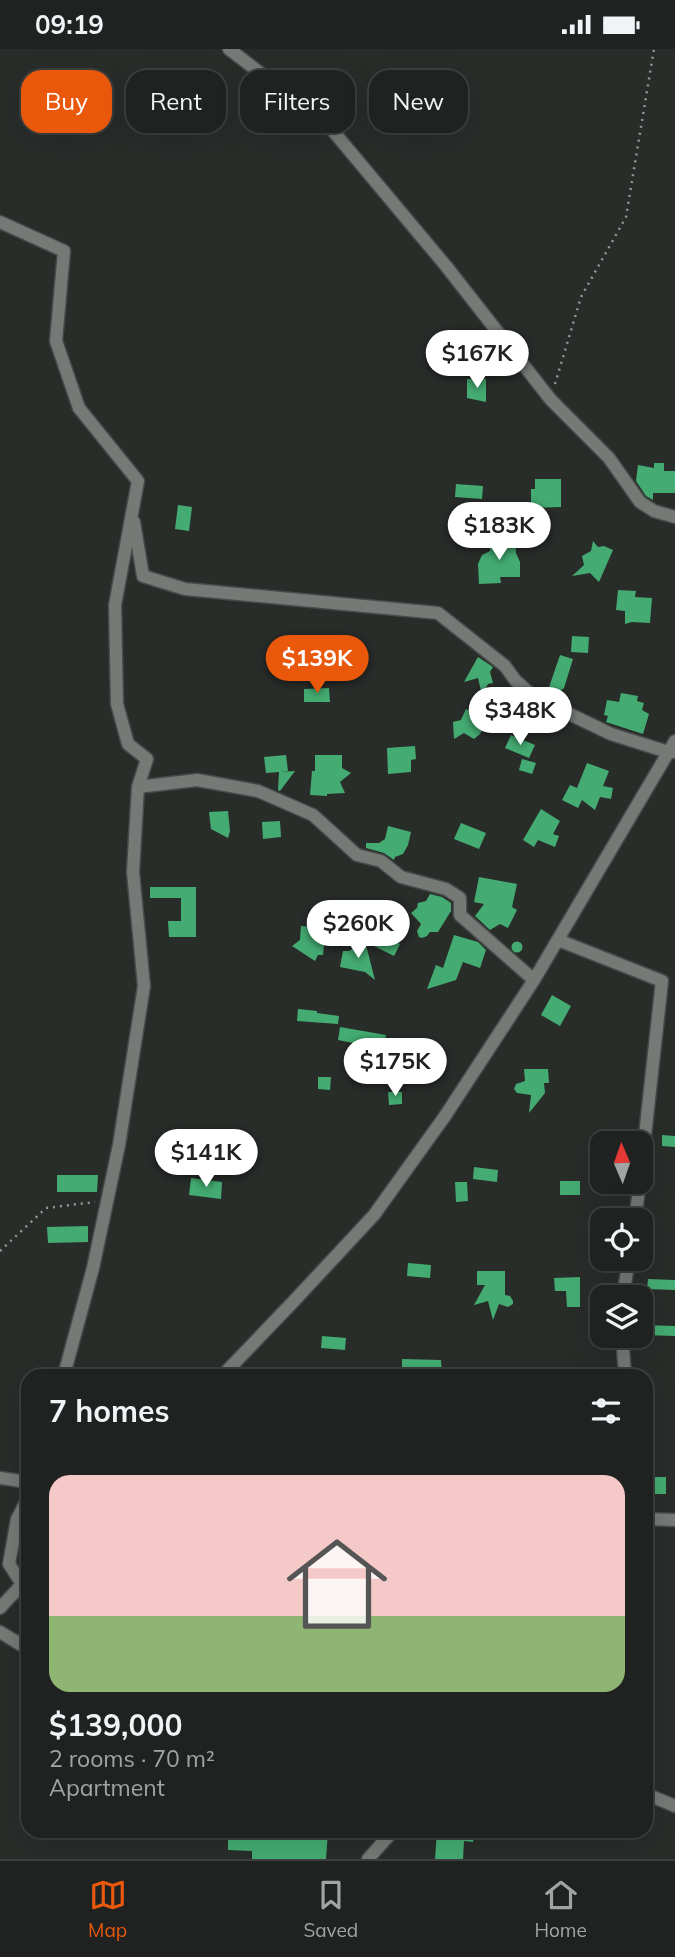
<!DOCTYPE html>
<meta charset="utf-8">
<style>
body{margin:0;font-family:Mulish,sans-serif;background:#2c2f2d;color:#f1f3f6;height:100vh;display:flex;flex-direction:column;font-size:26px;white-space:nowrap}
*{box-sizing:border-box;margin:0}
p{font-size:23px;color:#a1a4a5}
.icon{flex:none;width:38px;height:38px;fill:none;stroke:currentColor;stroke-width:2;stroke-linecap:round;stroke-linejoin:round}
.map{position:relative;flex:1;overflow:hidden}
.drawer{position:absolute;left:21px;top:1320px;width:632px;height:469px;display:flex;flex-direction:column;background:#1f2220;border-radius:21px;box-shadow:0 7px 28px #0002,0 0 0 2px #3c3f3e}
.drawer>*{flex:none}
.banner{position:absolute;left:21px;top:21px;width:634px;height:63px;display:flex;gap:14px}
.needle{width:46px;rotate:358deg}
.tools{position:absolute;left:590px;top:1082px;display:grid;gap:14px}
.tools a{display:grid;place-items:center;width:63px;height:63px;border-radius:14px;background:#1f2220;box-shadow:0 7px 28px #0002,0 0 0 2px #3c3f3e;font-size:35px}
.price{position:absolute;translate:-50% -60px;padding:0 16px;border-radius:24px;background:#fff;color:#222;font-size:23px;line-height:46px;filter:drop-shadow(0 2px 4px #0008)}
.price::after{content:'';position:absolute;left:50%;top:42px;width:21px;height:16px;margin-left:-10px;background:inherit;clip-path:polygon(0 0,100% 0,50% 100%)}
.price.active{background:#ea580c;color:#fff}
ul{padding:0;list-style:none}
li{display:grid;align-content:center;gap:14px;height:371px;padding:0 28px}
li span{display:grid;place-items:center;height:217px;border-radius:21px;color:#555}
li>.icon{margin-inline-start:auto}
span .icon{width:126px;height:126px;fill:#fffc;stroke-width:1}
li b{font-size:30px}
h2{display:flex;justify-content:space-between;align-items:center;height:84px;padding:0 28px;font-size:30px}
.pill{padding:0 24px;border-radius:21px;background:#1f2220;box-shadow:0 7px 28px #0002,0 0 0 2px #3c3f3e;font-size:24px;line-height:63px}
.pill.active{background:#ea580c;color:#fff}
.status{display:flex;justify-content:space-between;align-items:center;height:49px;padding:0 35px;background:#1f2220;direction:ltr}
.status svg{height:19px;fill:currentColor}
.menu{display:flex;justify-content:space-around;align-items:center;height:98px;border-top:2px solid #3c3f3e;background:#1f2220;font-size:19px;color:#a1a4a5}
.menu a{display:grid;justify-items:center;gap:4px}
.menu .active{color:#ea580c}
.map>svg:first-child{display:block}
.building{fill:#44ac72}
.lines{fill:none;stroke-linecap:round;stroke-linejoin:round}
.street-casing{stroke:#464a48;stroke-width:15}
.path{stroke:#949795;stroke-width:2.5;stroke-dasharray:2 5;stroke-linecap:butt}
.street{stroke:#757a76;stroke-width:12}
</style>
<div class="status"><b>09:19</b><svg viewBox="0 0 49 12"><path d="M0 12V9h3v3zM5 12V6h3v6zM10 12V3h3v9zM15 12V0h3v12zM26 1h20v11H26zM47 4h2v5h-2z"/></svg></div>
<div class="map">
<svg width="675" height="1810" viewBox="0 0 675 1810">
<rect width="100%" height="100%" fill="#292d2a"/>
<path class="building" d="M467 330H486V353L467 349Z
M654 414H664V422H675V444H653V451L646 447 636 432 638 416 654 419Z
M535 430H561V458L531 459V440H535Z
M456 435 483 437 482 450 455 448Z
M178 456 192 458 189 482 175 480Z
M515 490 516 504 520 513V528H500L501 534 479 535 478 515 482 506 490 502 489 491Z
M593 492 598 498 604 497 613 501 599 533 590 524 572 527 584 516 582 507 591 502Z
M618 541 636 542 635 548 652 549 650 574 632 573 625 575V562L616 561Z
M572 587 589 588 588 604 571 603Z
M560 606 573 610 564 639 553 648 547 644Z
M478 608 493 618 490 623 493 634 488 635 482 646 478 629 464 633Z
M329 639 330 653H304V640Z
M621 644 638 647 637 652 644 654 642 661 649 665 643 685 606 673 608 667 604 666 607 651 619 653Z
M466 660 487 672 480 685 474 690 464 684 454 690 453 673 461 671Z
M511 686 535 696 529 709 505 699Z
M415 697 416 710 411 711V723L388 725 387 699Z
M286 706 288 722 280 723 295 722 280 742 278 741 279 723 266 724 264 708Z
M315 706H342V719L351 724 340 733 345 744 327 745V747L310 746 312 722H315Z
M522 710 536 714 532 725 519 721Z
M587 714 609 722 603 737 613 739 611 750 600 748 595 761 582 751 578 759 562 751 570 736 577 739Z
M541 760 560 772 553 785 559 787 555 798 538 791 534 798 523 791Z
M228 762 230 782 228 789 211 780 209 763Z
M280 772 281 788 263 790 262 773Z
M461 774 486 784 479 800 454 790Z
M388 777 411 783 408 796 403 805 395 808 394 811 384 804 366 799V794H379L385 790Z
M479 828 517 835 512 858 517 861 508 879 500 875 490 881 475 867 484 855 474 853Z
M150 838H196V888H169L168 872H181V849H150Z
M430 845 442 848 451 854V862L438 883H430L427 887 422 889 419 888 417 882 421 875 411 864 417 859 418 854 426 852Z
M301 877 326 879 323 906H318L315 912 292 897 300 891Z
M372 881 400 895 394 907 366 893Z
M454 886 478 893 486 901 480 919 463 913 456 931 427 940 436 916 443 919Z
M365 892 375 931 365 923 340 918 343 902H349Z
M511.5 898a5.5 5.5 0 1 1 11 0a5.5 5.5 0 1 1-11 0Z
M552 946 571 957 560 977 541 966Z
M298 960 317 962V964L339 967 338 975 297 972Z
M340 978 386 986 383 1003 367 1000 368 997 338 991Z
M524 1020H548L549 1034H544L545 1044 529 1064 531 1046 517 1044 514 1040 516 1035 525 1032Z
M318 1028H331L330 1041 318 1040Z
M388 1043H402V1055L389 1056Z
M662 1086 675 1087V1098L662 1097Z
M474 1118 498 1121 497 1133 473 1130Z
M57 1126H98L97 1143H57Z
M191 1129 222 1133 221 1150 189 1146Z
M560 1132H580V1146H560Z
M455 1133H467L468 1152 456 1153Z
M88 1177V1193L48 1194 47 1178Z
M408 1214 431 1216 430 1229 407 1227Z
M477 1222H505V1246L510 1247 513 1252V1255L508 1258 499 1255 493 1271 488 1252 474 1256 485 1236H477Z
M580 1228V1258H567L566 1242H555L554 1229Z
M648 1230 675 1231V1241L647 1240Z
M643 1276 675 1277V1287L643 1286Z
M322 1287 346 1289 345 1301 321 1299Z
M402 1310 441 1311 442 1326H429V1324H402Z
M646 1428H666V1445H646Z
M238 1782H254V1786H295V1788L315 1789 316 1782H328L326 1810H252V1802L228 1801V1787H238Z
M437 1782H474L473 1793 464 1792 463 1810H435Z"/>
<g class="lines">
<defs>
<path id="street" d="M229 0 328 76 446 217 551 351 609 409 640 453 654 462 675 468
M0 173 64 202 56 292 79 359 138 432 115 556 117 655 128 695 147 710 138 738 133 823 144 937 119 1096 93 1219 64 1326
M134 473 143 527 185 540 438 564 505 617 515 631 534 648 611 685 668 703H675
M138 738 197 731 258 742 313 766 357 806 381 812 401 828 446 840 460 849V866L534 931
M558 891 662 932 640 1132
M635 1171 640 1132
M623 1248 629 1209
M622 1286 625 1326
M223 1326 293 1253 374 1166 445 1067 534 931 675 692
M0 1429 28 1433
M646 1470 675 1471
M22 1535 9 1515 17 1470 28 1449
M0 1559 26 1531
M0 1583 28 1600
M646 1745 675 1757
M368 1810 393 1782"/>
</defs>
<use href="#street" class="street-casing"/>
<path class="path" d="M555 335 581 248 626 168 654 0
M0 1202 46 1159 95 1153"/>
<use href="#street" class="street"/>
</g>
</svg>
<div class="tools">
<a><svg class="needle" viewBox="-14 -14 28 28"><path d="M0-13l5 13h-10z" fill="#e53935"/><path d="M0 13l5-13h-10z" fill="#a1a4a5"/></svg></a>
<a><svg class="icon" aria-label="locate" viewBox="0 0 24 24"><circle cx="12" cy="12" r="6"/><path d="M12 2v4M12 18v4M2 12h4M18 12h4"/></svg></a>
<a><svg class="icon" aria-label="layers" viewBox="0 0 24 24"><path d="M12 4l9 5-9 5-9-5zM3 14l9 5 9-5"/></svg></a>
</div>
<b class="price" style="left:477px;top:341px">$167K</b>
<b class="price" style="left:499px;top:513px">$183K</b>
<b class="price active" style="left:317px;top:646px">$139K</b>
<b class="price" style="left:520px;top:698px">$348K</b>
<b class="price" style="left:358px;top:911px">$260K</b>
<b class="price" style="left:395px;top:1049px">$175K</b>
<b class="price" style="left:206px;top:1140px">$141K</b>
<div class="banner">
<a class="pill active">Buy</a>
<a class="pill">Rent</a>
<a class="pill">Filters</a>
<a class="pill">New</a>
</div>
<section class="drawer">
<h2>7 homes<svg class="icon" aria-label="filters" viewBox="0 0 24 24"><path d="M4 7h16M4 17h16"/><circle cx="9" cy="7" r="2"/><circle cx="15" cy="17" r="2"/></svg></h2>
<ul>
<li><span style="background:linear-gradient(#f6c9c9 65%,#8fb573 0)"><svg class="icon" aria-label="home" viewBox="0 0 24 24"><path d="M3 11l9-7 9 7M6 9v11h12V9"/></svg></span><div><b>$139,000</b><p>2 rooms · 70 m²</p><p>Apartment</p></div></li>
</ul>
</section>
</div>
<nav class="menu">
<a class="active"><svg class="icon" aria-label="map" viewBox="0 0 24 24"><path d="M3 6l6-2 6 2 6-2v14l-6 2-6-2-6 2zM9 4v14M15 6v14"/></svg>Map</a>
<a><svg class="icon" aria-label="saved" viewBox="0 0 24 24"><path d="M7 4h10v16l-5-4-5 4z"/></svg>Saved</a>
<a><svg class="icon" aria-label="home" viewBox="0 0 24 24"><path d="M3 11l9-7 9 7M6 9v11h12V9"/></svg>Home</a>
</nav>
